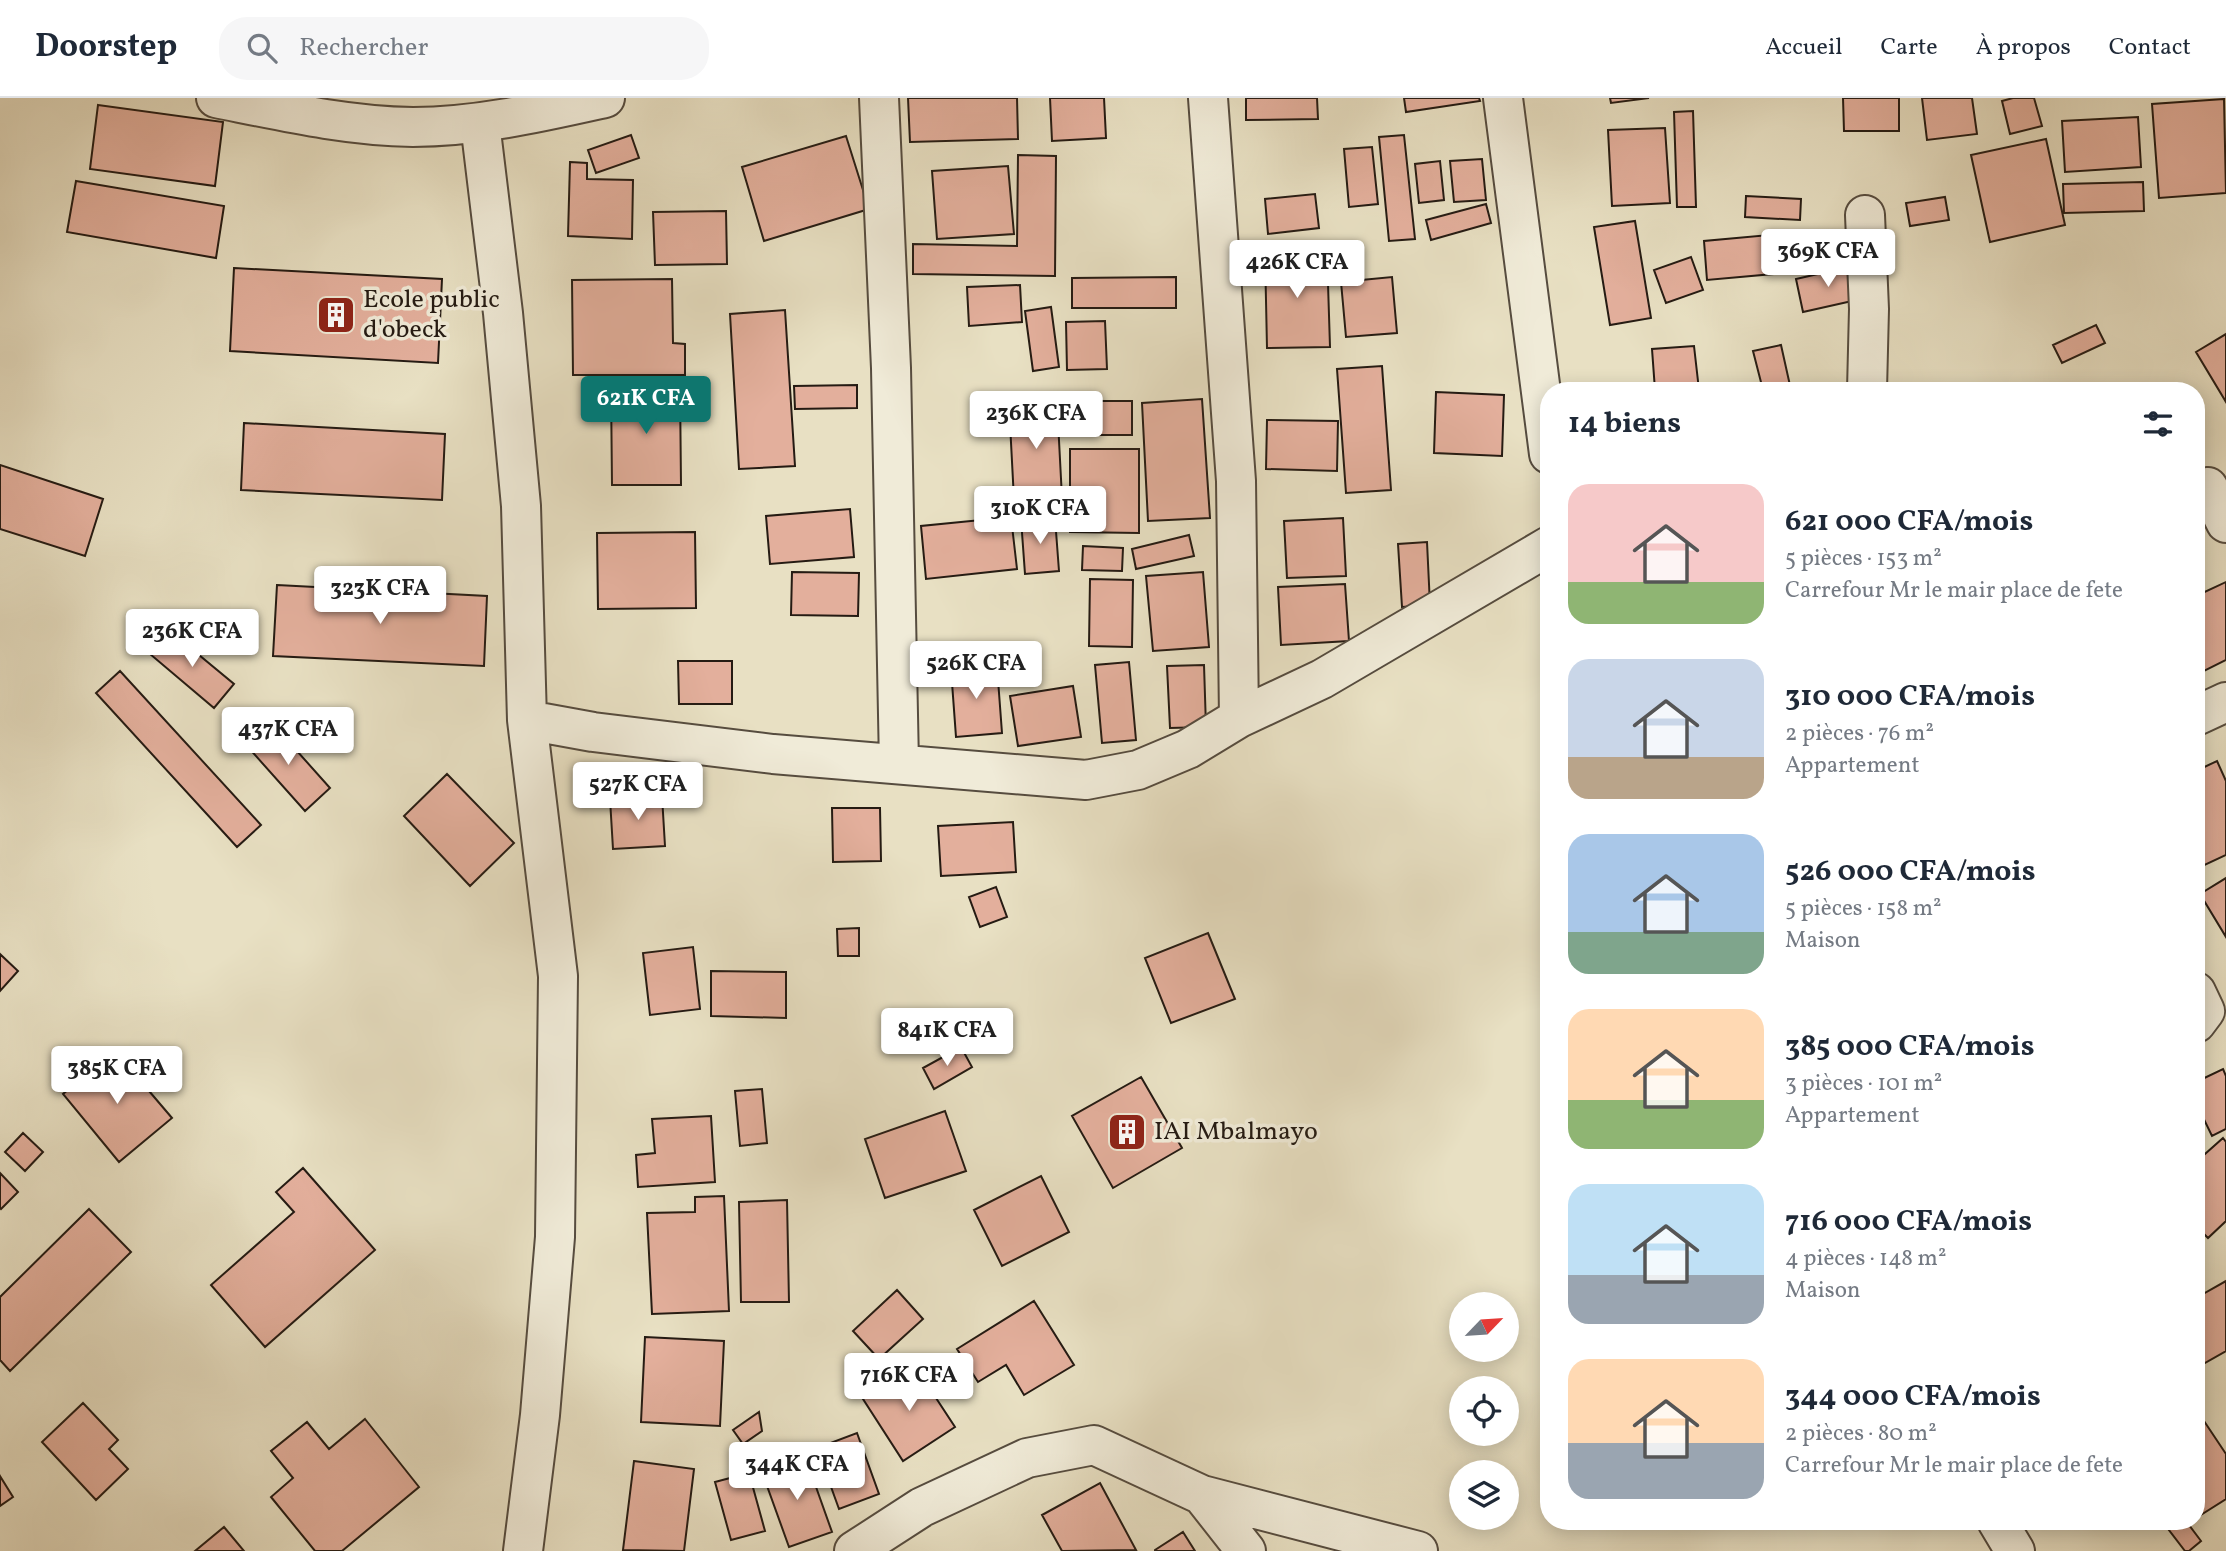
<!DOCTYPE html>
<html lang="fr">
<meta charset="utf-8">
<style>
body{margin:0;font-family:Vollkorn,serif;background:#f6f6f7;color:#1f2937;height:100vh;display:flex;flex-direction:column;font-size:26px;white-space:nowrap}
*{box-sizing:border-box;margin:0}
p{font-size:23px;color:#747a83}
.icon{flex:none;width:38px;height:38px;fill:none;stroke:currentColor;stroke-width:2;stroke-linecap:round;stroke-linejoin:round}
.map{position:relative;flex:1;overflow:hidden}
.panel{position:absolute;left:1540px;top:284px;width:665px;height:1148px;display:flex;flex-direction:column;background:#fff;border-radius:28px;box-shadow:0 4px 18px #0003}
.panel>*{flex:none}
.needle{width:46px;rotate:65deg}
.controls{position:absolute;left:1449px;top:1194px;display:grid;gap:14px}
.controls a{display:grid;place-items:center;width:70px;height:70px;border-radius:50%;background:#fff;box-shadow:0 4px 18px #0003;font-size:35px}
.price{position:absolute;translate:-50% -60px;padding:0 16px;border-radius:7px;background:#fff;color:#222;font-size:23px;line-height:46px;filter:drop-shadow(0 2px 4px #0008)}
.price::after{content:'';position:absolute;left:50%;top:42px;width:21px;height:16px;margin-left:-10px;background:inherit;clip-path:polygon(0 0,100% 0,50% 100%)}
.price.on{background:#0f766e;color:#fff}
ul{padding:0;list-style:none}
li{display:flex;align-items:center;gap:21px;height:175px;padding:0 28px}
li span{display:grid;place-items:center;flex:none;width:196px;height:140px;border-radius:21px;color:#555}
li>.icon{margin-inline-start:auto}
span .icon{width:84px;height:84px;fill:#fffc;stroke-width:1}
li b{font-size:30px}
h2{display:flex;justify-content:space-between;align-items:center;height:84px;padding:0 28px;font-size:30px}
header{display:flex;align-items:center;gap:42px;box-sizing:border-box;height:98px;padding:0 35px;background:#fff;border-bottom:2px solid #e0e1e3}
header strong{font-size:33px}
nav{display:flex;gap:38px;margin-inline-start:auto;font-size:24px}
.search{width:490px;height:63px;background:#f6f6f7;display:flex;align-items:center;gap:18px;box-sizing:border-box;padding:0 24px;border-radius:28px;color:#747a83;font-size:26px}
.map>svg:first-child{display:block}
.building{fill:#e3af9c;stroke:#251b13;stroke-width:2}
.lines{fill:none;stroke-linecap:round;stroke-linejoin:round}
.street-casing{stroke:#564c3f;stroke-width:42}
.street{stroke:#f0ebd8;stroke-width:38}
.labels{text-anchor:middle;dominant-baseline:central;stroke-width:7;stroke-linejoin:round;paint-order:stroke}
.poi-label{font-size:26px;fill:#251b13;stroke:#f0ebd8;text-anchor:start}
</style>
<header>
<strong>Doorstep</strong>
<div class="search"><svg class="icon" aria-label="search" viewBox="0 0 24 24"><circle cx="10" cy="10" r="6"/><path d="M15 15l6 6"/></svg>Rechercher</div>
<nav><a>Accueil</a><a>Carte</a><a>À propos</a><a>Contact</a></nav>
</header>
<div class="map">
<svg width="2226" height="1453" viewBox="0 0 2226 1453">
<rect width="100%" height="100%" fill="#e8e0c3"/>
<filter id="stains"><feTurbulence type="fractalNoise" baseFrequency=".00286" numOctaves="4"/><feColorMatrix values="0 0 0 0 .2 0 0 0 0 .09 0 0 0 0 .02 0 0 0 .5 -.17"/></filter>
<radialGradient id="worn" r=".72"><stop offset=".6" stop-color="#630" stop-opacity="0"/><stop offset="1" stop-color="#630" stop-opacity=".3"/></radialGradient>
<path class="building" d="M908 0H1017L1018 41 910 44Z
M1050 0H1104L1106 40 1052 43Z
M1246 0H1317L1318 21 1246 22Z
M1404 0H1479L1480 3 1406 14Z
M1610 0H1649L1611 5Z
M1843 0H1899V33H1844Z
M1922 0H1972L1977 36 1927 42Z
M2013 0H2034L2042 28 2010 36 2002 3Z
M2224 1 2226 95 2159 100 2152 6Z
M98 7 223 24 215 88 90 71Z
M1693 13 1696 109H1677L1674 14Z
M2138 19 2141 69 2065 74 2062 23Z
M1665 30 1670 105 1612 108 1608 32Z
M631 37 639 60 596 75 588 52Z
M1404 37 1415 141 1389 143 1379 39Z
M846 38 869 111 764 143 742 69Z
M2046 41 2065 127 1990 144 1971 57Z
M1372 49 1378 106 1349 109 1344 51Z
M1018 57 1056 58 1055 178 913 176V146L1017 148Z
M1482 61 1486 102 1454 104 1450 63Z
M1440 63 1444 102 1419 105 1415 66Z
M570 64 587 65V81L633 82 632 141 568 138Z
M1008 68 1014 136 937 141 932 73Z
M76 83 224 108 216 160 67 134Z
M2143 84 2144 113 2064 115 2063 86Z
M1315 96 1319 130 1268 136 1265 101Z
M1746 98 1801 101 1800 122 1745 119Z
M1945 99 1949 122 1910 128 1906 105Z
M1486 106 1491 125 1431 142 1426 122Z
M726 113 727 166 655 167 653 114Z
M1635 123 1651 220 1610 227 1594 129Z
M1769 137 1773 176 1707 182 1704 143Z
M1327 154 1330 249 1267 250 1265 155Z
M1691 159 1703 192 1666 205 1654 172Z
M1853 168 1861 201 1803 214 1796 181Z
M234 170 442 181 438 265 230 253Z
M1176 179V210H1072V180Z
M1392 179 1397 235 1346 239 1341 184Z
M672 181 673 245 685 246V277H573L572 182Z
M1020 187 1022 224 969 228 967 189Z
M1051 209 1059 269 1033 273 1025 213Z
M785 212 795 368 739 371 730 216Z
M1105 223 1107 271 1067 272 1066 224Z
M2096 227 2105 245 2062 265 2053 247Z
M2226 236V304L2196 254Z
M1781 247 1791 292H1763L1753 253Z
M1694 248 1699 292H1655L1652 251Z
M1382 268 1391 392 1346 395 1337 271Z
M857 287V310L795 311 794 288Z
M611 289H680L681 387H612Z
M1436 294 1504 297 1502 358 1434 355Z
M1202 301 1210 420 1148 423 1142 305Z
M1068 303H1132V337H1068Z
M1057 304 1062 400 1014 402 1009 306Z
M1267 322 1338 323 1337 373 1266 371Z
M244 325 445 336 442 402 241 392Z
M1070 351H1139V435L1070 434Z
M0 367 103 401 85 458 0 431Z
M850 411 854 459 770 466 766 418Z
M1011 419 1017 471 926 481 921 428Z
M1055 420 1059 473 1025 476 1021 421Z
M1343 420 1346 478 1287 480 1284 423Z
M695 434 696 510 598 511 597 435Z
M1189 437 1194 458 1136 471 1132 451Z
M1427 444 1430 507 1402 509 1398 446Z
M1083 448 1123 450 1122 473 1082 472Z
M792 474 859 475 858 518 791 517Z
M1203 474 1209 549 1153 553 1146 478Z
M1090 481 1133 482 1132 549 1089 548Z
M2226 484V562L2196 577V498Z
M1345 486 1349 543 1281 547 1278 489Z
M277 487 487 498 484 568 273 558Z
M170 533 234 586 214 610 150 556Z
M678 563H732V606H679Z
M1129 564 1136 642 1102 645 1095 567Z
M1204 567 1206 629 1170 630 1167 568Z
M997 568 1002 635 956 639 951 571Z
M120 573 261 727 237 749 96 595Z
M1073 588 1081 639 1018 648 1010 598Z
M272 625 330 690 305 713 247 648Z
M2217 663 2226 683V757L2196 771V673Z
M447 676 514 745 470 788 404 718Z
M662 698 665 748 613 751 610 701Z
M832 710H880L881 763 833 764Z
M1013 724 1016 774 941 778 938 728Z
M2226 780V839L2200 796Z
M996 789 1007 819 980 829 969 799Z
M859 830V858H838L837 831Z
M1208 835 1235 901 1171 925 1145 860Z
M693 849 700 911 650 917 643 855Z
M0 856 18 873 0 893Z
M711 873 786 874V920L711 918Z
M961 949 972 969 934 991 923 970Z
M115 953 172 1020 119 1064 63 996Z
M2223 971 2226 978V1031L2212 1038 2196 1005V984Z
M1141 979 1182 1050 1113 1090 1072 1018Z
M762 991 767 1045 740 1048 735 993Z
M945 1013 966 1073 885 1100 865 1041Z
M711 1018 715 1084 638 1089 636 1057 655 1055 652 1021Z
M23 1035 43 1054 25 1073 5 1054Z
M2223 1040 2226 1044V1123L2208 1140 2196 1128V1064Z
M303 1070 375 1152 265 1249 211 1187 294 1114 276 1094Z
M0 1075 18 1094 1 1111 0 1110Z
M1041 1078 1069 1134 1002 1168 974 1112Z
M724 1098 729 1213 652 1216 647 1115 695 1114V1099Z
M787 1102 789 1204H741L739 1104Z
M89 1111 131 1154 10 1273 0 1262V1199Z
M2226 1183V1253L2196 1270V1200Z
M897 1192 923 1221 879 1261 853 1233Z
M1034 1203 1074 1267 1024 1297 1006 1267 978 1284 957 1251Z
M645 1239 724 1243 720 1328 641 1324Z
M915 1268 955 1329 903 1363 863 1301Z
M83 1305 118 1342 109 1351 128 1371 96 1402 42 1344Z
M2196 1311 2226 1356V1401L2196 1420Z
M759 1314 762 1333 743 1346 733 1332Z
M365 1321 419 1389 342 1453H315L271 1399 293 1380 271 1353 307 1324 329 1351Z
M857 1335 879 1396 839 1411 817 1350Z
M805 1358 832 1434 789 1449 762 1374Z
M634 1363 694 1371 684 1453 623 1452Z
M749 1375 765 1433 731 1442 715 1384Z
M0 1378 13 1399 0 1408Z
M1100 1385 1136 1452 1062 1453 1042 1417Z
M2162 1423H2186L2201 1443 2189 1453H2185Z
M224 1429 244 1453H195Z
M1183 1434 1195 1453H1155V1452Z"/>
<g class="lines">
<defs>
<path id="street" d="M216 0C281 13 346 28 413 29 477 29 542 14 605 0
M879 0 891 270 899 666
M1208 0 1236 383 1239 620
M1503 0 1549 356
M480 25 503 215 521 408 527 622 558 878 555 1139 540 1317 523 1453
M1865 117 1869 211 1867 292
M2208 389 2226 425
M2196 618 2226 604
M527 622 593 634 773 656 1086 682 1138 672 1188 651 1239 620 1322 581 1549 448
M2196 894 2205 913 2196 925
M1202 1397 1418 1453
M1997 1423 2015 1453
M854 1453 922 1409 1027 1360 1094 1347 1202 1397 1246 1453"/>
</defs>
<use href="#street" class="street-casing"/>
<use href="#street" class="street"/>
</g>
<defs>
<symbol id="building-square" viewBox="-11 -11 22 22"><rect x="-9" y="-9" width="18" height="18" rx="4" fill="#8f2418" stroke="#f0ebd8"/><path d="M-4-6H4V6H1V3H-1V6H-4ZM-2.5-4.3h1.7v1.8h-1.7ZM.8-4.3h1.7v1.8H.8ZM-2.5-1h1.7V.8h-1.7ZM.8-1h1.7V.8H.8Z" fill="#fff"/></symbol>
</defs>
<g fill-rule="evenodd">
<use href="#building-square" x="314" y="195" width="44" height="44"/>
<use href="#building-square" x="1105" y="1012" width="44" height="44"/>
</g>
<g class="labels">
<g class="poi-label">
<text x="363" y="202">Ecole public<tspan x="363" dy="30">d'obeck</tspan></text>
<text x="1154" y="1034">IAI Mbalmayo</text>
</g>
</g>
<rect width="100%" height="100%" filter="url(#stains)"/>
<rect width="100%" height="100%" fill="url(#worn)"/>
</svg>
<div class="controls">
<a><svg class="needle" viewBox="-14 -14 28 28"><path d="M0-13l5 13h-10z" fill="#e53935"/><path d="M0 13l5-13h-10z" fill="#747a83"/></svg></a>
<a><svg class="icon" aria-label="locate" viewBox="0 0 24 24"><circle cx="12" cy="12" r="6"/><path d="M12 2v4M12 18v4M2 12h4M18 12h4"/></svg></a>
<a><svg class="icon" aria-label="layers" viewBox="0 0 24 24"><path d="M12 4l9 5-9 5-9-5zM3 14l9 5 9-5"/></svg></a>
</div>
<b class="price" style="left:1828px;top:191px">369K CFA</b>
<b class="price" style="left:1297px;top:202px">426K CFA</b>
<b class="price on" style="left:646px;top:338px">621K CFA</b>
<b class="price" style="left:1036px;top:353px">236K CFA</b>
<b class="price" style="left:1040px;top:448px">310K CFA</b>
<b class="price" style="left:380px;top:528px">323K CFA</b>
<b class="price" style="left:192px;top:571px">236K CFA</b>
<b class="price" style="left:976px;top:603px">526K CFA</b>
<b class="price" style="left:288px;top:669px">437K CFA</b>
<b class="price" style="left:638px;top:724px">527K CFA</b>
<b class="price" style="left:947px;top:970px">841K CFA</b>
<b class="price" style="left:117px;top:1008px">385K CFA</b>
<b class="price" style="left:909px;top:1315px">716K CFA</b>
<b class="price" style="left:797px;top:1404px">344K CFA</b>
<section class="panel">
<h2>14 biens<svg class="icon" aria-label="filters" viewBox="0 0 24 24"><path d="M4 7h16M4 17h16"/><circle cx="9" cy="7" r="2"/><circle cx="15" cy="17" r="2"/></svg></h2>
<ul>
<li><span style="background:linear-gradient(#f6c9c9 70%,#8fb573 0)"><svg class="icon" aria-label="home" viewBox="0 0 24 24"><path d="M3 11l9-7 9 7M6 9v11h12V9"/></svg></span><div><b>621 000 CFA/mois</b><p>5 pièces · 153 m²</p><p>Carrefour Mr le mair place de fete</p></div></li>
<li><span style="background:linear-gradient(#c9d6e8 70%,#b9a48a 0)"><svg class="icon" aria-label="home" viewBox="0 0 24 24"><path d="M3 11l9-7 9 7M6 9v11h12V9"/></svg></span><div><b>310 000 CFA/mois</b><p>2 pièces · 76 m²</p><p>Appartement</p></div></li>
<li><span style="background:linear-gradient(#a9c7e8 70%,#7fa58c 0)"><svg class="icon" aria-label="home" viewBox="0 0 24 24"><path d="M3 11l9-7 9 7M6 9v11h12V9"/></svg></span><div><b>526 000 CFA/mois</b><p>5 pièces · 158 m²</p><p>Maison</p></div></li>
<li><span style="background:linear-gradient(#ffd9b3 65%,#8fb573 0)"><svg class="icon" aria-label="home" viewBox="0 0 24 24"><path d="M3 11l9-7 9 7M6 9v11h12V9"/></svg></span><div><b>385 000 CFA/mois</b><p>3 pièces · 101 m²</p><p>Appartement</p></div></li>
<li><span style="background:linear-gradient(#bfe0f5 65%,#9aa5b1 0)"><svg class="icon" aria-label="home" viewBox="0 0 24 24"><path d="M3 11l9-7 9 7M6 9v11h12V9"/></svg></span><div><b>716 000 CFA/mois</b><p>4 pièces · 148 m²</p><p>Maison</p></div></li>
<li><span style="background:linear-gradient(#ffd9b3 60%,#9aa5b1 0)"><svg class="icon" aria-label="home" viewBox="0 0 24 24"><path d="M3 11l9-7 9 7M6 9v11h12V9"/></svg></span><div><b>344 000 CFA/mois</b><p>2 pièces · 80 m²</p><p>Carrefour Mr le mair place de fete</p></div></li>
</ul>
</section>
</div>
